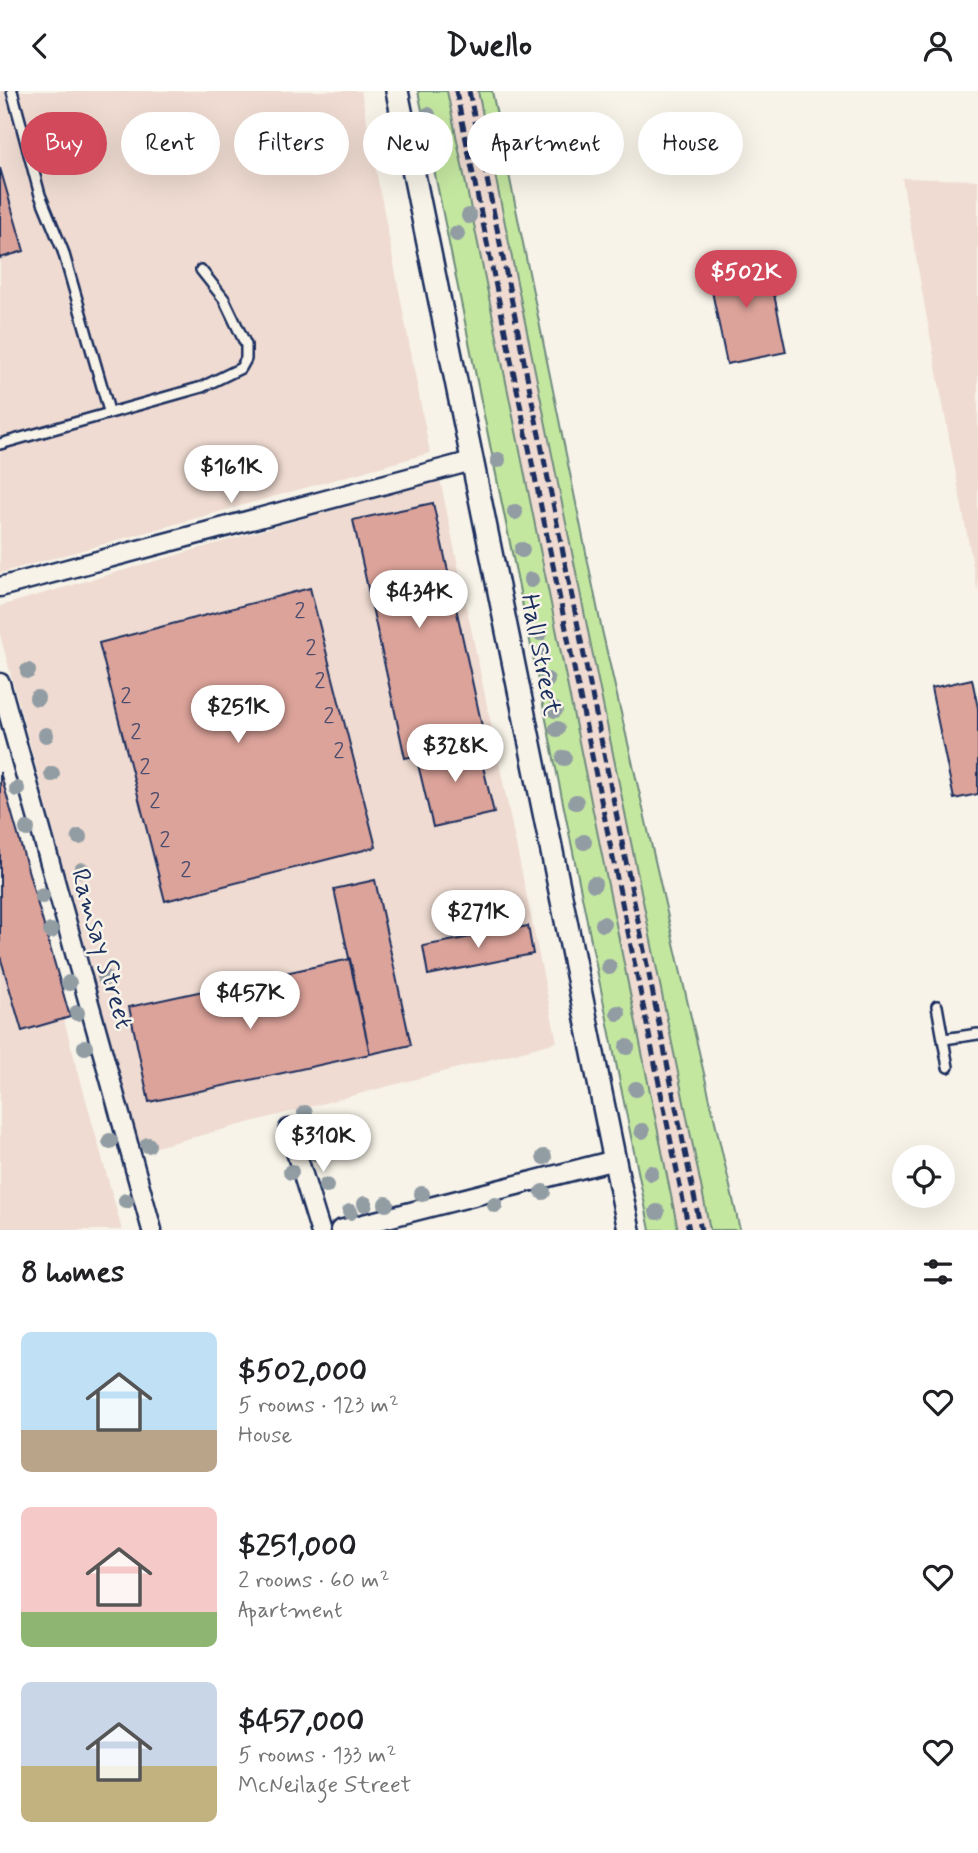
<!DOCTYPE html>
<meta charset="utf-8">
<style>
body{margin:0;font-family:Mynerve,sans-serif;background:#f6f6f6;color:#202124;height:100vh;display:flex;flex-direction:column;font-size:26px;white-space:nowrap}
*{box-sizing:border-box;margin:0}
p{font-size:23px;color:#757577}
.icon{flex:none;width:38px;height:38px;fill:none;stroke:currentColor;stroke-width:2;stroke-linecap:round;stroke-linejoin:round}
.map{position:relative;height:1139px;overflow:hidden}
.panel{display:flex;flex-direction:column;background:#fff;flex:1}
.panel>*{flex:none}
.guide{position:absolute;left:21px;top:21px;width:936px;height:63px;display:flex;gap:14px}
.controls{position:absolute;left:892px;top:1054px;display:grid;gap:14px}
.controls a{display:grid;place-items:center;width:63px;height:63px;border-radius:50%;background:#fff;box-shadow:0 7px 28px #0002;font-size:35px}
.price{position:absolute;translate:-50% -60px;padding:0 16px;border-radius:24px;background:#fff;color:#222;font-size:23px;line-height:46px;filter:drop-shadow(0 2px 4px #0008)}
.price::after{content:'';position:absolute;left:50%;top:42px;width:21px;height:16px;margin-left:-10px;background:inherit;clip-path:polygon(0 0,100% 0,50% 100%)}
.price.on{background:#d1495b;color:#fff}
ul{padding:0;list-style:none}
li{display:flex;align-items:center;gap:21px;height:175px;padding:0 21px}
li span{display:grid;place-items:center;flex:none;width:196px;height:140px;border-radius:10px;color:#555}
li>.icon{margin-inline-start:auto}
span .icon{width:84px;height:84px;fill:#fffc;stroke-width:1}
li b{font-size:30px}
h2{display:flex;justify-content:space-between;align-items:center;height:84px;padding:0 21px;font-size:30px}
.pill{padding:0 24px;border-radius:32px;background:#fff;box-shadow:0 7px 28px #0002;font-size:24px;line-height:63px}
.pill.on{background:#d1495b;color:#fff}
header{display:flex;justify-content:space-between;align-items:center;height:91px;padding:0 21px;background:#fff;font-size:32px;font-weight:700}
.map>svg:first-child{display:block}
.built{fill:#efdbd1}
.green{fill:#c4e7a0;stroke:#708b7f;stroke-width:2}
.building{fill:#dca39a;stroke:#1b2f5e;stroke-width:2}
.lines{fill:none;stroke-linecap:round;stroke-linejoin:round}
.service-casing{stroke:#1b2f5e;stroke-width:14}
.minor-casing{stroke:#1b2f5e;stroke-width:23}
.tertiary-casing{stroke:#1b2f5e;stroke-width:26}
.service{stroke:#f7f3e8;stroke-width:9}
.minor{stroke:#f7f3e8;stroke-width:18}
.tertiary{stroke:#f7f3e8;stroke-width:21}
.rail{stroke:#1b2f5e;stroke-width:5;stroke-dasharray:10 5;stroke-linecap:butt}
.tree{fill:#919ca3}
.labels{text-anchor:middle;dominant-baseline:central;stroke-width:5;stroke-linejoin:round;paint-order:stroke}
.number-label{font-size:23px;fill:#4b4c6d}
.street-label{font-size:26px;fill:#1b2f5e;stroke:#f7f3e8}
</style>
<header><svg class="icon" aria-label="back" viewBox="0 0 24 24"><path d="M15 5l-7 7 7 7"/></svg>Dwello<svg class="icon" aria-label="person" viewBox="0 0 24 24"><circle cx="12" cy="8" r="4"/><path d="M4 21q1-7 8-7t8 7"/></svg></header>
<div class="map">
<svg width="978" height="1139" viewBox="0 0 978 1139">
<rect width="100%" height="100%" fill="#f7f3e8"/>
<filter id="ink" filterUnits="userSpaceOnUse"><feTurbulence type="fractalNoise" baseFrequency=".0143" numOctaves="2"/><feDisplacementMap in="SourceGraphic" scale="14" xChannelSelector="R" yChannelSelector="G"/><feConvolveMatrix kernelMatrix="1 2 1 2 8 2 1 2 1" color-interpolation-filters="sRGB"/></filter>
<g filter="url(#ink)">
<path class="built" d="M0 0H361L430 362 0 482Z
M447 0H478L710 1139H678Z
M902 87 978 89V502L925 217Z
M440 388 557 951 141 1060 0 544V515Z
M0 698 122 1139H0Z"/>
<path class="green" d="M418 0H447L678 1139H650C573 759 492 380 418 0Z
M478 0H492L601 535 740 1139H710Z"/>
<path class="building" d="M0 77 24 160 0 167Z
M766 165 786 261 727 273 707 176Z
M433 412 485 649 405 667 353 429Z
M310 497 376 756 165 810 99 552Z
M972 588 978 617V703L954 708 931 597Z
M477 650 494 722 433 736 416 665Z
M0 681 70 926 22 940 0 865Z
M375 789 411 954 370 963 334 798Z
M528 835 533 863 428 884 423 855Z
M350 868 370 963 149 1011 129 916Z"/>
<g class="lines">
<defs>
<path id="service" d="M12 0 40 104 63 160 109 320
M0 353 202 296 241 277 246 268V254L224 208 201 179
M937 915 948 976
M944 948 978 943"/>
<path id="minor" d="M0 496 472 370
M0 592 152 1139
M289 1038 320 1139
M340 1139 615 1069"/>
<path id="tertiary" d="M397 0 629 1139"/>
</defs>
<use href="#service" class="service-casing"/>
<use href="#minor" class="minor-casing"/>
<use href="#tertiary" class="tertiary-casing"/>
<use href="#service" class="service"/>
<use href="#minor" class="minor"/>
<use href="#tertiary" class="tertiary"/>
<path class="rail" d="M456 0 689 1139
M469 0 701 1139"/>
</g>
<g class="tree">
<circle cx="428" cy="24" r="8"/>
<circle cx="431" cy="41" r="8"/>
<circle cx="435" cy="60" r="8"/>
<circle cx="469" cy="125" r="8"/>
<circle cx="457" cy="143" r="8"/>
<circle cx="498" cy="369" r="8"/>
<circle cx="515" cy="421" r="8"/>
<circle cx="522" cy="459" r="8"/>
<circle cx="531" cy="489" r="8"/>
<circle cx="540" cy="542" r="8"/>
<circle cx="541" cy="564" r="8"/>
<circle cx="28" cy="580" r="8"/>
<circle cx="547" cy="589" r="8"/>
<circle cx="37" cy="607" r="8"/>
<circle cx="555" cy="619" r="8"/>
<circle cx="557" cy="638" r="8"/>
<circle cx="46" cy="644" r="8"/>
<circle cx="564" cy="667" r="8"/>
<circle cx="52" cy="683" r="8"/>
<circle cx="17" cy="698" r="8"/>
<circle cx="576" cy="711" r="8"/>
<circle cx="27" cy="738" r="8"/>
<circle cx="79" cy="746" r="8"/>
<circle cx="584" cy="751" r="8"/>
<circle cx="82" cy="779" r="8"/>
<circle cx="594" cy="793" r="8"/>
<circle cx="42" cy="805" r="8"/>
<circle cx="603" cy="833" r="8"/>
<circle cx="51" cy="840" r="8"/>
<circle cx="609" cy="876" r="8"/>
<circle cx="105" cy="887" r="8"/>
<circle cx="69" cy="892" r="8"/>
<circle cx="77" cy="922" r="8"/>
<circle cx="618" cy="922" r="8"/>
<circle cx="85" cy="956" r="8"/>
<circle cx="627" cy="956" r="8"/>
<circle cx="636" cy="998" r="8"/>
<circle cx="305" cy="1022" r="8"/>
<circle cx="642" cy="1040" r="8"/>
<circle cx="110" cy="1050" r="8"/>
<circle cx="148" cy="1054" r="8"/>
<circle cx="315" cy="1062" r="8"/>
<circle cx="544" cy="1066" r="8"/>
<circle cx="291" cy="1081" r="8"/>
<circle cx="651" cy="1082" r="8"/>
<circle cx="326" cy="1095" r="8"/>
<circle cx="543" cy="1101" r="8"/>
<circle cx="422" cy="1103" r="8"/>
<circle cx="126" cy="1110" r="8"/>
<circle cx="365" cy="1113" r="8"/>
<circle cx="386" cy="1113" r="8"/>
<circle cx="495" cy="1114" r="8"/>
<circle cx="350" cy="1121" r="8"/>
<circle cx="657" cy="1121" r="8"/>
</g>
</g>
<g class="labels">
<g class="number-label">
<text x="300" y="521">2</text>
<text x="311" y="558">2</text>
<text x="320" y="591">2</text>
<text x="126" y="606">2</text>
<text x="329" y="626">2</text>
<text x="136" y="642">2</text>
<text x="339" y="661">2</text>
<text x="145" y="677">2</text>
<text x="155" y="711">2</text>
<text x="165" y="750">2</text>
<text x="186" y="780">2</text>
</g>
<g class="street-label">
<text transform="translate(540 564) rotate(79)">Hall Street</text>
<text transform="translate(101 858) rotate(74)">Ramsay Street</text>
</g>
</g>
</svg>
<div class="controls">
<a><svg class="icon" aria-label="locate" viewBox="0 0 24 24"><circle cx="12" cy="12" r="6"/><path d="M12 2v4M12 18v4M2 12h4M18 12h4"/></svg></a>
</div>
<b class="price on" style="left:746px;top:219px">$502K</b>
<b class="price" style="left:231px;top:414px">$161K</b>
<b class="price" style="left:419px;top:539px">$434K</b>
<b class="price" style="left:238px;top:654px">$251K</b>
<b class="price" style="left:455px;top:693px">$328K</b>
<b class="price" style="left:478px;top:859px">$271K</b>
<b class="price" style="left:250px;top:940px">$457K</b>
<b class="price" style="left:323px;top:1083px">$310K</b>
<div class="guide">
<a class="pill on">Buy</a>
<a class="pill">Rent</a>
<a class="pill">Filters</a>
<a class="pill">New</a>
<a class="pill">Apartment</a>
<a class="pill">House</a>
</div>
</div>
<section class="panel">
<h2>8 homes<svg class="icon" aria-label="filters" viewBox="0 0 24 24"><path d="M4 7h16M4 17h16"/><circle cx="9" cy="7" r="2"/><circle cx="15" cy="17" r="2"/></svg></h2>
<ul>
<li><span style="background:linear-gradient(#bfe0f5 70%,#b9a48a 0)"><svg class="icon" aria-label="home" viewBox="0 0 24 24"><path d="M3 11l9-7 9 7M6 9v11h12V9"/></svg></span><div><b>$502,000</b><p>5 rooms · 123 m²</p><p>House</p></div><svg class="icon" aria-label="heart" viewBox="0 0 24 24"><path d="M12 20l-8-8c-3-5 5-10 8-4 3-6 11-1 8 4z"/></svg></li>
<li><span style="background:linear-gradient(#f6c9c9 75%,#8fb573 0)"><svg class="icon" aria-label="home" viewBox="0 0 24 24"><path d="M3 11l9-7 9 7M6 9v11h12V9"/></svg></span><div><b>$251,000</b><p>2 rooms · 60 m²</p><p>Apartment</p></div><svg class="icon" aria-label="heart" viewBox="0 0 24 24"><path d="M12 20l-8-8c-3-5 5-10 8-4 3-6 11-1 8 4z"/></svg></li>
<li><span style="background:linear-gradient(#c9d6e8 60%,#c2b280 0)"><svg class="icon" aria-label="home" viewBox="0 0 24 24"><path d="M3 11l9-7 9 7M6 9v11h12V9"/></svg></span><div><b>$457,000</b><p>5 rooms · 133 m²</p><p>McNeilage Street</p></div><svg class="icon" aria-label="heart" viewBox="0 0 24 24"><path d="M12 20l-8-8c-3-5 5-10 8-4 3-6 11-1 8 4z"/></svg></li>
</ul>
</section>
